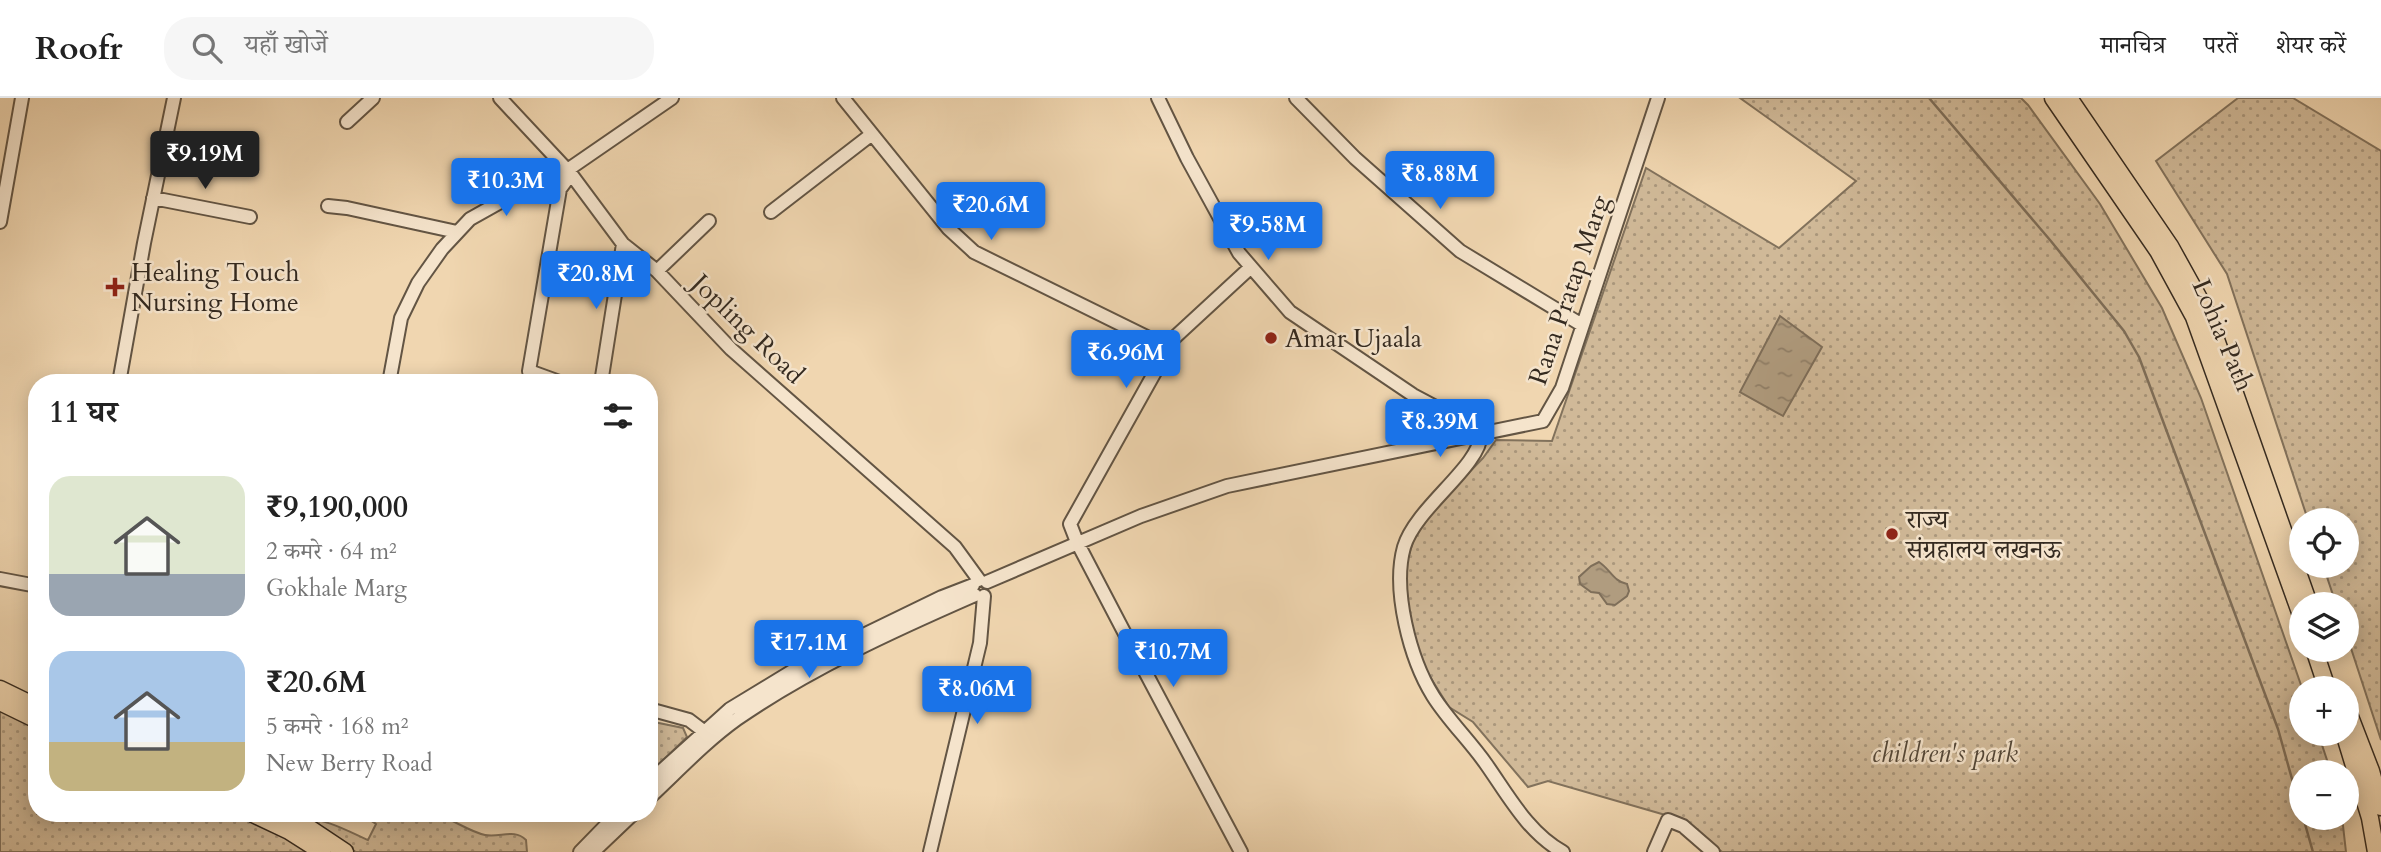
<!DOCTYPE html>
<html lang="hi">
<meta charset="utf-8">
<style>
body{margin:0;font-family:Cardo,"Noto Serif Devanagari",serif;background:#f6f6f6;color:#222;height:100vh;display:flex;flex-direction:column;font-size:26px;white-space:nowrap}
*{box-sizing:border-box;margin:0}
p{font-size:23px;color:#767676}
.icon{flex:none;width:38px;height:38px;fill:none;stroke:currentColor;stroke-width:2;stroke-linecap:round;stroke-linejoin:round}
.map{position:relative;flex:1;overflow:hidden}
.drawer{position:absolute;left:28px;top:276px;width:630px;height:448px;display:flex;flex-direction:column;background:#fff;border-radius:28px;box-shadow:0 4px 18px #0003}
.drawer>*{flex:none}
.tools{position:absolute;left:2289px;top:410px;display:grid;gap:14px}
.tools a{display:grid;place-items:center;width:70px;height:70px;border-radius:50%;background:#fff;box-shadow:0 4px 18px #0003;font-size:35px}
.price{position:absolute;translate:-50% -60px;padding:0 16px;border-radius:7px;background:#1a73e8;color:#fff;font-size:23px;line-height:46px;filter:drop-shadow(0 2px 4px #0008)}
.price::after{content:'';position:absolute;left:50%;top:42px;width:21px;height:16px;margin-left:-10px;background:inherit;clip-path:polygon(0 0,100% 0,50% 100%)}
.price.on{background:#222;color:#fff}
ul{padding:0;list-style:none}
li{display:flex;align-items:center;gap:21px;height:175px;padding:0 21px}
li span{display:grid;place-items:center;flex:none;width:196px;height:140px;border-radius:21px;color:#555}
li>.icon{margin-inline-start:auto}
span .icon{width:84px;height:84px;fill:#fffc;stroke-width:1}
li b{font-size:30px}
h2{display:flex;justify-content:space-between;align-items:center;height:84px;padding:0 21px;font-size:30px}
header{display:flex;align-items:center;gap:42px;box-sizing:border-box;height:98px;padding:0 35px;background:#fff;border-bottom:2px solid #e0e0e0}
header strong{font-size:33px}
nav{display:flex;gap:38px;margin-inline-start:auto;font-size:24px}
.search{width:490px;height:63px;background:#f6f6f6;display:flex;align-items:center;gap:18px;box-sizing:border-box;padding:0 24px;border-radius:28px;color:#767676;font-size:26px}
.map>svg:first-child{display:block}
.park{fill:url(#park-dots);stroke:#82725c;stroke-width:2}
.water{fill:url(#water-ripples);stroke:#7e6e59;stroke-width:2}
.lines{fill:none;stroke-linecap:round;stroke-linejoin:round}
.stream{stroke:#7e6e59;stroke-width:2.5}
.minor-casing{stroke:#635544;stroke-width:16}
.major-casing{stroke:#342a20;stroke-width:19}
.minor{stroke:#f5e4cc;stroke-width:12}
.major{stroke:#f0d6b0;stroke-width:16}
.poi-dot{fill:#8f2418;stroke:#f5e4cc;stroke-width:2.5}
.labels{text-anchor:middle;dominant-baseline:central;stroke-width:5;stroke-linejoin:round;paint-order:stroke}
.poi-label{font-size:26px;fill:#342a20;stroke:#f5e4cc;text-anchor:start}
.street-label{font-size:26px;fill:#342a20;stroke:#f5e4cc}
.park-label{font-size:26px;font-style:italic;fill:#534738;stroke:#f5e4cc}
</style>
<header>
<strong>Roofr</strong>
<div class="search"><svg class="icon" aria-label="search" viewBox="0 0 24 24"><circle cx="10" cy="10" r="6"/><path d="M15 15l6 6"/></svg>यहाँ खोजें</div>
<nav><a>मानचित्र</a><a>परतें</a><a>शेयर करें</a></nav>
</header>
<div class="map">
<svg width="2381" height="754" viewBox="0 0 2381 754">
<defs>
<pattern id="park-dots" width="8" height="8" patternUnits="userSpaceOnUse" patternTransform="scale(1.75)"><rect width="8" height="8" fill="#d0b998"/><path d="M2 2h.1M6 6h.1" fill="none" stroke="#aa977c" stroke-width="1.8" stroke-linecap="round"/></pattern>
<pattern id="water-ripples" width="26" height="14" patternUnits="userSpaceOnUse" patternTransform="scale(1.75)"><rect width="26" height="14" fill="#b09c7f"/><path d="M2 4q2-2 4 0t4 0M15 11q2-2 4 0t4 0" fill="none" stroke="#907f68"/></pattern>
</defs>
<rect width="100%" height="100%" fill="#f0d6b0"/>
<filter id="stains"><feTurbulence type="fractalNoise" baseFrequency=".00286" numOctaves="4"/><feColorMatrix values="0 0 0 0 .2 0 0 0 0 .09 0 0 0 0 .02 0 0 0 .5 -.17"/></filter>
<radialGradient id="worn" r=".72"><stop offset=".6" stop-color="#630" stop-opacity="0"/><stop offset="1" stop-color="#630" stop-opacity=".3"/></radialGradient>
<path class="park" d="M1740 0H2021L2028 7 2100 106 2162 210 2201 300 2302 590 2301 635H2318L2331 674H2301V719H2342L2346 754H1722L1686 723 1548 683 1528 689 1473 624 1449 609 1425 571 1407 516V464L1414 440 1426 419 1483 360 1496 342 1552 343 1646 70 1779 150 1856 83Z
M2238 0H2293L2381 53V642L2347 538V506H2336L2323 467H2347V422H2308L2227 176 2156 63Z
M0 611 37 627V716H239L274 731 309 754H0Z
M649 623 683 630 687 639 649 676Z
M368 716C386 716 419 712 434 716 452 720 467 733 485 737 500 740 514 730 526 742L527 754H356L305 722C321 718 352 735 368 742L376 726 367 720Z"/>
<path class="water" d="M1780 218 1822 249 1783 318 1740 294Z
M1599 464C1610 471 1614 484 1627 486L1629 493 1627 498 1615 507 1607 506 1599 495 1591 494 1580 486 1579 479 1591 468Z"/>
<g class="lines">
<path class="stream" d="M1929 0 2050 142 2124 233 2139 259 2278 631 2301 713
M2303 719 2313 754"/>
<defs>
<path id="minor" d="M500 0 571 76 623 146 657 173 731 251 955 449 979 482
M843 0 948 130 974 154 1169 250
M1158 0 1187 60 1239 155 1290 214 1413 297 1462 323 1481 336C1480 369 1416 409 1404 449 1392 492 1410 561 1433 598 1448 622 1470 643 1486 666 1508 697 1528 735 1563 754
M1296 0 1355 60 1460 153 1582 227
M347 24 373 0
M153 100 250 119
M328 108 347 110 457 134
M771 114 872 36
M0 124 22 0
M657 173 709 123
M119 285 144 145 174 0
M389 285 401 220 418 185 442 151 470 121 511 98 566 73 672 0
M562 285 529 273 560 91 571 76
M601 285 623 146
M1413 349C1424 327 1422 320 1413 297
M0 481 37 488
M987 484 1141 418 1227 388 1543 323 1562 290 1658 0
M649 611 689 622 710 638
M649 684 730 611 804 566 942 499 973 487
M649 700C678 673 705 644 737 621 809 571 895 532 975 497
M580 754 617 716
M593 754 633 716
M930 754 980 545 984 498
M1241 754 1123 532 1077 444 1070 426 1174 240 1251 169
M1654 754 1668 722 1683 728 1713 754"/>
<path id="major" d="M2053 0 2158 153 2194 219 2301 517
M2069 0 2170 148 2206 213 2309 506
M2314 551 2327 590
M0 591 37 609
M0 604 37 622
M2347 611 2371 673 2381 709
M2344 635 2370 720 2376 754
M253 716 289 733 322 754
M281 716 306 728 345 754"/>
</defs>
<use href="#minor" class="minor-casing"/>
<use href="#major" class="major-casing"/>
<use href="#minor" class="minor"/>
<use href="#major" class="major"/>
</g>
<g class="poi-dot">
<path d="M111.5 178.5h7v7h7v7h-7v7h-7v-7h-7v-7h7z"/>
<circle cx="1271" cy="240" r="7"/>
<circle cx="1892" cy="436" r="7"/>
</g>
<g class="labels">
<g class="poi-label">
<text x="131" y="174">Healing Touch<tspan x="131" dy="30">Nursing Home</tspan></text>
<text x="1285" y="240">Amar Ujaala</text>
<text x="1906" y="421">राज्य<tspan x="1906" dy="30">संग्रहालय लखनऊ</tspan></text>
</g>
<g class="street-label">
<text transform="translate(1569 192) rotate(-71)">Rana Pratap Marg</text>
<text transform="translate(748 231) rotate(44)">Jopling Road</text>
<text transform="translate(2223 237) rotate(67)">Lohia Path</text>
</g>
<g class="park-label">
<text x="1945" y="655">children's park</text>
</g>
</g>
<rect width="100%" height="100%" filter="url(#stains)"/>
<rect width="100%" height="100%" fill="url(#worn)"/>
</svg>
<div class="tools">
<a><svg class="icon" aria-label="locate" viewBox="0 0 24 24"><circle cx="12" cy="12" r="6"/><path d="M12 2v4M12 18v4M2 12h4M18 12h4"/></svg></a>
<a><svg class="icon" aria-label="layers" viewBox="0 0 24 24"><path d="M12 4l9 5-9 5-9-5zM3 14l9 5 9-5"/></svg></a>
<a>+</a>
<a>−</a>
</div>
<b class="price on" style="left:205px;top:93px">₹9.19M</b>
<b class="price" style="left:1440px;top:113px">₹8.88M</b>
<b class="price" style="left:506px;top:120px">₹10.3M</b>
<b class="price" style="left:991px;top:144px">₹20.6M</b>
<b class="price" style="left:1268px;top:164px">₹9.58M</b>
<b class="price" style="left:596px;top:213px">₹20.8M</b>
<b class="price" style="left:1126px;top:292px">₹6.96M</b>
<b class="price" style="left:1440px;top:361px">₹8.39M</b>
<b class="price" style="left:809px;top:582px">₹17.1M</b>
<b class="price" style="left:1173px;top:591px">₹10.7M</b>
<b class="price" style="left:977px;top:628px">₹8.06M</b>
<section class="drawer">
<h2>11 घर<svg class="icon" aria-label="filters" viewBox="0 0 24 24"><path d="M4 7h16M4 17h16"/><circle cx="9" cy="7" r="2"/><circle cx="15" cy="17" r="2"/></svg></h2>
<ul>
<li><span style="background:linear-gradient(#dfe7d0 70%,#9aa5b1 0)"><svg class="icon" aria-label="home" viewBox="0 0 24 24"><path d="M3 11l9-7 9 7M6 9v11h12V9"/></svg></span><div><b>₹9,190,000</b><p>2 कमरे · 64 m²</p><p>Gokhale Marg</p></div></li>
<li><span style="background:linear-gradient(#a9c7e8 65%,#c2b280 0)"><svg class="icon" aria-label="home" viewBox="0 0 24 24"><path d="M3 11l9-7 9 7M6 9v11h12V9"/></svg></span><div><b>₹20.6M</b><p>5 कमरे · 168 m²</p><p>New Berry Road</p></div></li>
</ul>
</section>
</div>
